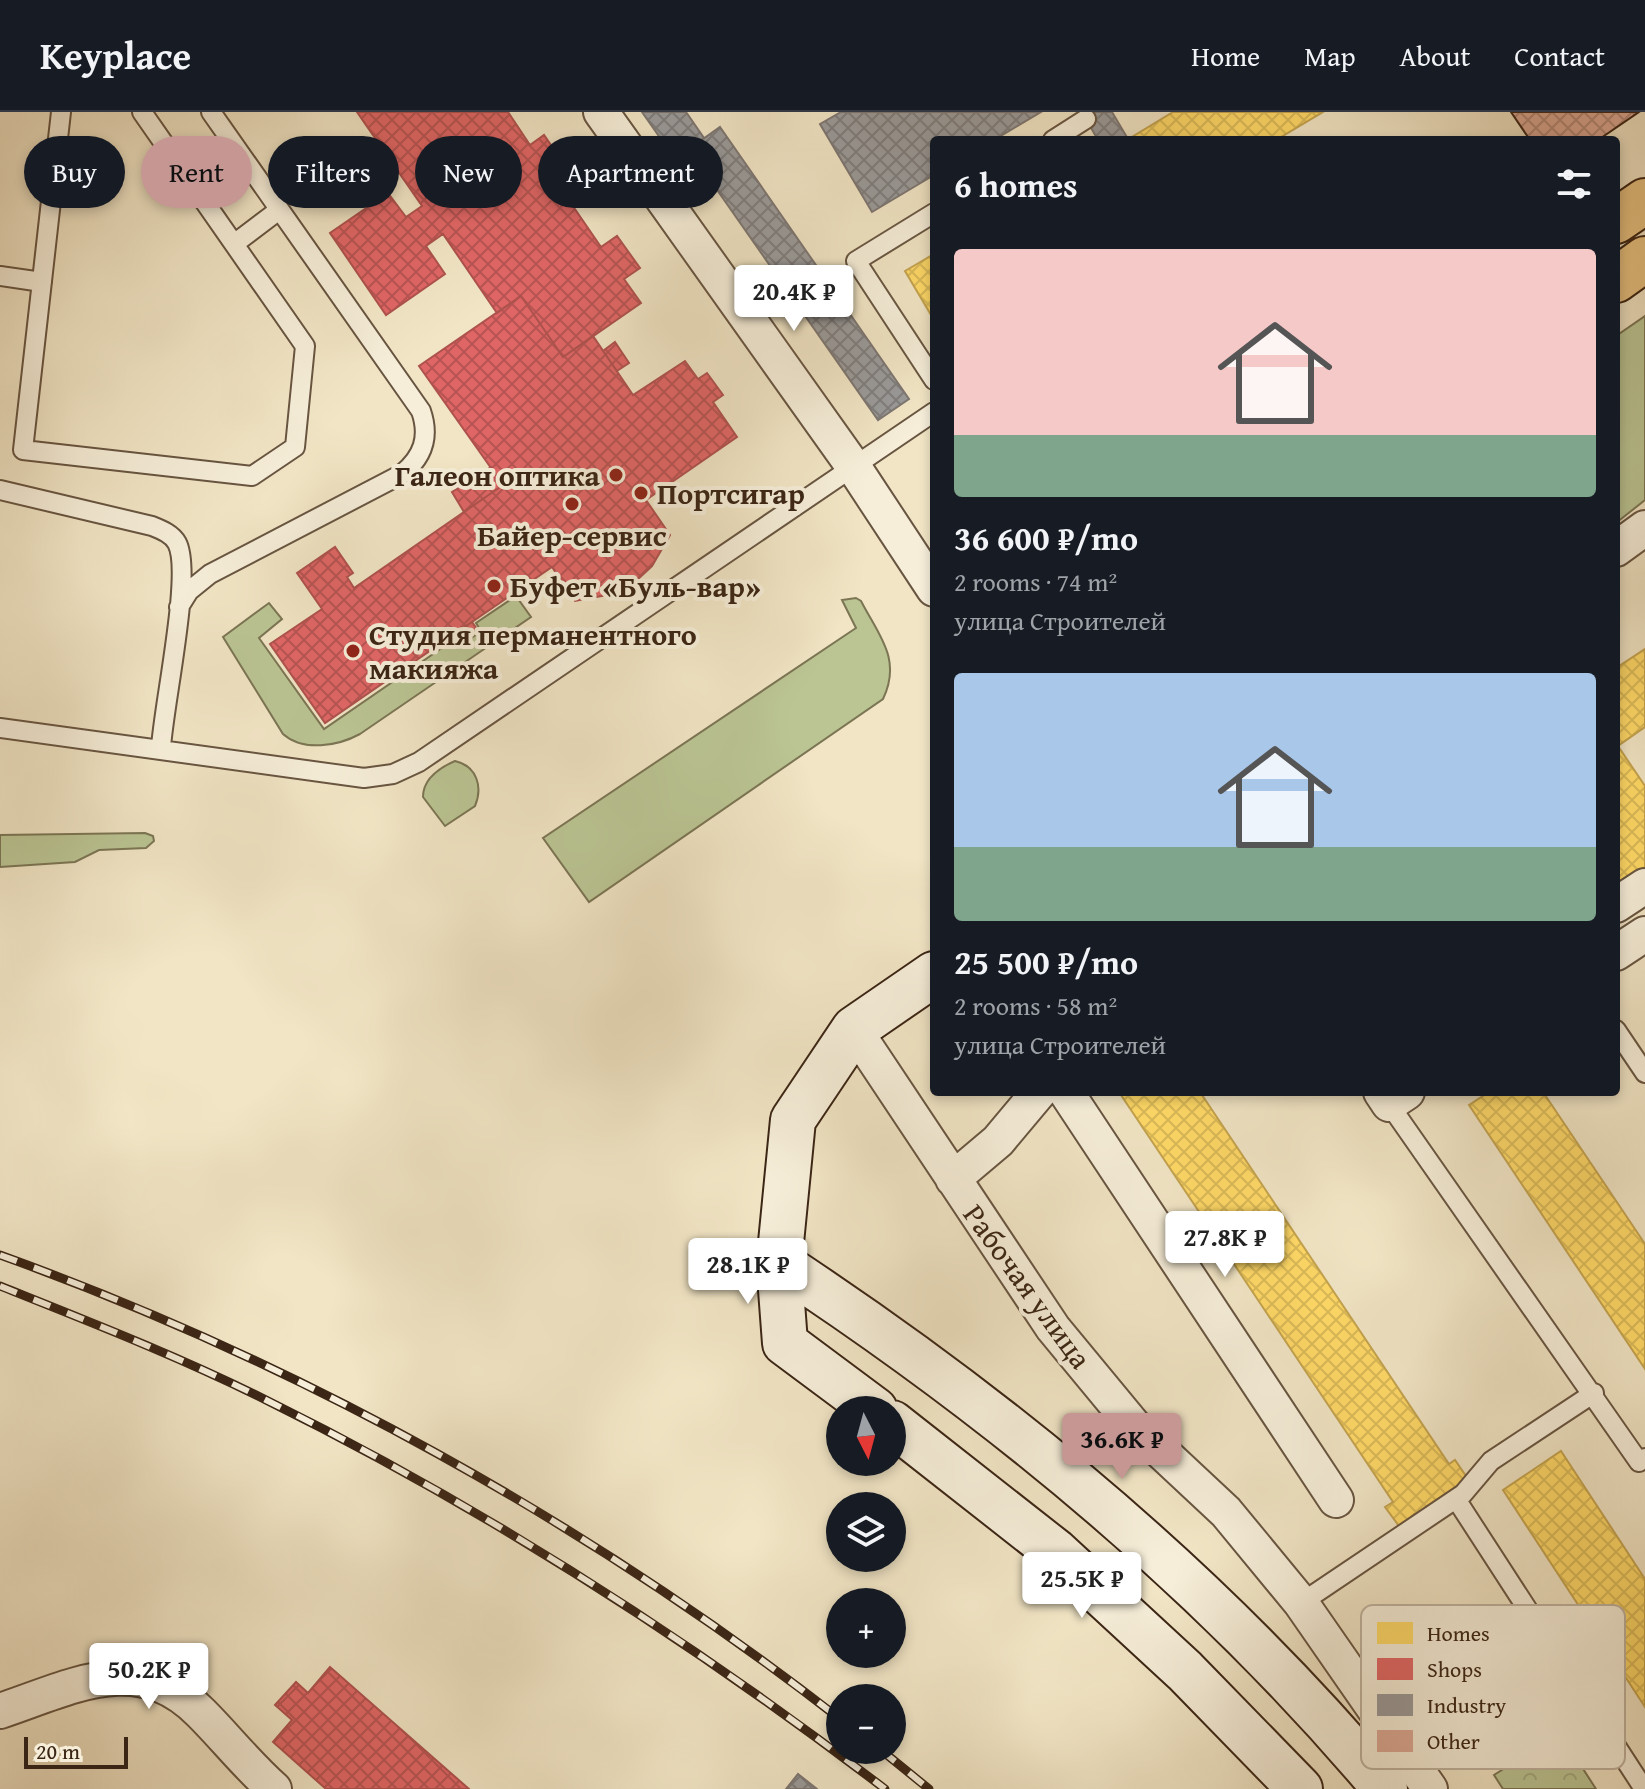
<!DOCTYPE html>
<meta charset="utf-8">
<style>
body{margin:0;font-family:"Gentium Book Plus",serif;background:#242831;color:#f1f3f6;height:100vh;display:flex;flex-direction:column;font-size:30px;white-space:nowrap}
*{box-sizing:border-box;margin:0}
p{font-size:26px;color:#9ea1a6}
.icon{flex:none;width:44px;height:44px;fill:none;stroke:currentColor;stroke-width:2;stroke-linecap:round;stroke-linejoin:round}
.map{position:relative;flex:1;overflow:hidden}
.panel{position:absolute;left:930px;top:24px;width:690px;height:960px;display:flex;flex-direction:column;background:#171b24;border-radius:8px;box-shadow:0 4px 12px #0003}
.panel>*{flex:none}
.top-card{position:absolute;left:24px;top:24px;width:760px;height:72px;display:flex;gap:16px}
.needle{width:52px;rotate:174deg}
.buttons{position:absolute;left:826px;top:1284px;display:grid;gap:16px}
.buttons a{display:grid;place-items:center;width:80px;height:80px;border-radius:50%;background:#171b24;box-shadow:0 4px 12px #0003;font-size:40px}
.scale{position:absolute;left:24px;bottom:20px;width:104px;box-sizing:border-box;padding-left:8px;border:4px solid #3b2515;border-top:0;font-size:22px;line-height:28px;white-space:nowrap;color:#3b2515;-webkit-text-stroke:6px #f6eed9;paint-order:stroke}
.price{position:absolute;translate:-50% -68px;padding:0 18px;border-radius:8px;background:#fff;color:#222;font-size:26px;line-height:52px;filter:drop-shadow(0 2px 4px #0008)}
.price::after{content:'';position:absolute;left:50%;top:48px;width:24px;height:18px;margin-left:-12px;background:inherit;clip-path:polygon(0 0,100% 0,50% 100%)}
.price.active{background:#c59692;color:#111}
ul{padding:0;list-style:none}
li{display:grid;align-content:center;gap:16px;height:424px;padding:0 24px}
li span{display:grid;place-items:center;height:248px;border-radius:8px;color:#555}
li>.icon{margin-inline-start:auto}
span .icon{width:144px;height:144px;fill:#fffc;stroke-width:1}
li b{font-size:34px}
h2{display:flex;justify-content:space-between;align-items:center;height:96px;padding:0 24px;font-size:34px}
.chip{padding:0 28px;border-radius:36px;background:#171b24;box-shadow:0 4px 12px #0003;font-size:28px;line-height:72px}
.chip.active{background:#c59692;color:#111}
header{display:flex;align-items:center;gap:48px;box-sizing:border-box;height:112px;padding:0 40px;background:#171b24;border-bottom:2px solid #363941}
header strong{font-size:38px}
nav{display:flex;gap:44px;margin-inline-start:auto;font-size:28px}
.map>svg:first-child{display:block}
.grass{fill:#bbc594;stroke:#7b7554;stroke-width:2}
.forest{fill:url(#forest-crowns);stroke:#7b7554;stroke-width:2}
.homes{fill:url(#homes-cross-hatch);stroke:#c4a34e;stroke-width:2}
.shops{fill:url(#shops-cross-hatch);stroke:#ae524e;stroke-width:2}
.industry{fill:url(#industry-cross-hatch);stroke:#7d7671;stroke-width:2}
.building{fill:url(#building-cross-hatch);stroke:#3b2515;stroke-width:2}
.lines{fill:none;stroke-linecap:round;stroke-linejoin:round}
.service-casing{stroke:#685541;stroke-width:22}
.minor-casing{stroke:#685541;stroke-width:38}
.secondary-casing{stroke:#3b2515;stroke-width:48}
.primary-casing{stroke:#3b2515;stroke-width:48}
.service{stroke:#f6eed9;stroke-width:18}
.minor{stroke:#f6eed9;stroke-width:34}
.secondary{stroke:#f6eed9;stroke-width:44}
.primary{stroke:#e8c282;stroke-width:44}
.rail-casing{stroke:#3b2515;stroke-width:9}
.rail{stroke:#f6eed9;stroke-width:6;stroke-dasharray:18;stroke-linecap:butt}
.poi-dot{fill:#8f2418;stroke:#f6eed9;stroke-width:3}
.labels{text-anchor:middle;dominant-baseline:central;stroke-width:8;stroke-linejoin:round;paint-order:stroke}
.poi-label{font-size:30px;font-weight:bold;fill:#3b2515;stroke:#f6eed9;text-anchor:start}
.street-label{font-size:30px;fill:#3b2515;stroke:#f6eed9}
.key{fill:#f6eed9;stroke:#beb29e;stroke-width:2}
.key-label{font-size:22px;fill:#3b2515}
</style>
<header>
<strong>Keyplace</strong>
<nav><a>Home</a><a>Map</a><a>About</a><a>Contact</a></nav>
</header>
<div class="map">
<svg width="1645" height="1677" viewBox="0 0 1645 1677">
<defs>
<pattern id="forest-crowns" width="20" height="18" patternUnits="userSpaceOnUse" patternTransform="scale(2)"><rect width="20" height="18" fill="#bbc594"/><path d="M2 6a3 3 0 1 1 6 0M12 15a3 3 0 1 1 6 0" fill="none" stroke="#a2a97f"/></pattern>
<pattern id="homes-cross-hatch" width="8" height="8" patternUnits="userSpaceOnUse" patternTransform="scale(2)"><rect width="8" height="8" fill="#ffd966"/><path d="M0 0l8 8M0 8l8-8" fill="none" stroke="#dbba58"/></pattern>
<pattern id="shops-cross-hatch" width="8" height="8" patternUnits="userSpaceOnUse" patternTransform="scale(2)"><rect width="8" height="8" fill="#e06666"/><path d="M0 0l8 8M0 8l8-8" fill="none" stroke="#b75453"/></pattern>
<pattern id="industry-cross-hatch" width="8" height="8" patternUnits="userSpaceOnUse" patternTransform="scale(2)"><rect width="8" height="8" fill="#999"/><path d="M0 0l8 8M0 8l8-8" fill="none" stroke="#7e7d7c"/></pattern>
<pattern id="building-cross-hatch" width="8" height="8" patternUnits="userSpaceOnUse" patternTransform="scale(2)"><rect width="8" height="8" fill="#dca895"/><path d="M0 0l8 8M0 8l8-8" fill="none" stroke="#b48978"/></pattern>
</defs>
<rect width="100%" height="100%" fill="#f1e5c5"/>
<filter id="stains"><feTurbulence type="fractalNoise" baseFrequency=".0025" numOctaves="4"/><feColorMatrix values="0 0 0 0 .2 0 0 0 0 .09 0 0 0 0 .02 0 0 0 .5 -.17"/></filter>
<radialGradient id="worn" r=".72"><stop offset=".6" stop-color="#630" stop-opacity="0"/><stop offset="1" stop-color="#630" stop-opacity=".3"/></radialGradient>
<path class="grass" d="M1645 204V388L1616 411V224Z
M516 484 531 505 360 622C338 634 303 640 283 622L223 525 269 491 282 507 259 526 324 617 452 529 458 536 481 519 476 511Z
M856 486 861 489C879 524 902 547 883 587L589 790 543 726 856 516 842 488Z
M455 649C477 654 483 675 475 694L445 714 423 685C423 667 439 656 455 649Z
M145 721 153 724 154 729 146 736 99 738 75 750 0 755V723Z"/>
<path class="forest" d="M1560 1621 1596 1677H1503L1494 1663Z"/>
<path class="homes" d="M1173 0H1323L1276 28H1127Z
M934 142V208L905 159Z
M1645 537V615L1618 634 1645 674V755L1616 775V556Z
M1645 537V615L1616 635V556Z
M1119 980H1200L1449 1352 1455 1348 1468 1367 1399 1414 1385 1395 1393 1390Z
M1489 980H1543L1645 1132V1257L1469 993Z
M1561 1339 1645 1467V1595L1503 1378Z"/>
<path class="shops" d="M357 0H508L530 33 544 23 580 75 566 84 601 135 617 124 640 156 624 167 641 191 563 245 521 184 497 201 443 122 426 134 445 162 386 203 330 121 388 81 406 105 422 94Z
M521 184 563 245 593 224 633 283 685 249 698 267 707 261 723 283 713 290 737 325 646 388 670 423 652 454 635 470 607 483 575 489 552 455 472 510 477 517 458 530 453 523 325 611 270 532 322 497 297 461 335 435 353 461 347 465 354 476 503 373 419 254Z
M615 230 629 251 617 259 603 239Z
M491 355 503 373 464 400 452 380Z
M472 510 477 517 458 530 453 523Z
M330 1555 469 1677H326L273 1630 292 1608 275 1593 296 1570 308 1581Z"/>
<path class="industry" d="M642 0H686L704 26 675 47Z
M841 0H1041L994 28H934V63L872 100 820 12Z
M1082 0H1112L1128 27 1098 28Z
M720 15 909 287 878 308 708 65 694 74 675 47Z
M798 1662 817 1677H786Z"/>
<path class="building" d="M1511 0H1639L1598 28H1530Z"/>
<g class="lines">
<defs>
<path id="service" d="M61 0 23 338 252 364 295 335 305 234 142 0
M1053 28 1086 7
M934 101 856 149 934 268
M234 132 279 98
M0 164 42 170
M0 378 152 414C162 418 172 422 177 431 193 461 163 595 161 636
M179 495 189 479 210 462 402 362C423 345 430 325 421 299L211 0
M0 616 364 666 393 662 419 650 934 300
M1616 918 1645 961
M1389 992 1639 1350 1645 1346
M1456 1387 1644 1677
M1301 1491 1463 1382 1491 1349 1594 1281"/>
<path id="minor" d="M601 0 853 354 934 477
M1616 437 1645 416
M1616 793 1645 774
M1616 841 1645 822
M854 917 1053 1216 1134 1314 1226 1400 1301 1491 1430 1677
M1066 980 1336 1388
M1381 980 1389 992 1407 980
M953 1067 998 1029 1039 980
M0 1599C72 1575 138 1537 201 1601 226 1626 247 1653 274 1677"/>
<path id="secondary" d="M779 1151C1001 1297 1214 1473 1385 1677
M875 1298 785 1231 779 1151 793 1008 854 917 934 862
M892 1311 1055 1439 1185 1559 1300 1677"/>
<path id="primary" d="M1616 109 1645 89
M1616 168 1645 147"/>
</defs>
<use href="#service" class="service-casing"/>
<use href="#minor" class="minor-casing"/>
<use href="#secondary" class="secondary-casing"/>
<use href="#primary" class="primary-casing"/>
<use href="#service" class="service"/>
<use href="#minor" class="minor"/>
<use href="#secondary" class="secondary"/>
<use href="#primary" class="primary"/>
<defs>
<path id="rail" d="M0 1143C300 1251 588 1411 840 1607
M0 1174C90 1210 180 1245 266 1288 485 1396 691 1529 885 1677
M881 1638 929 1677"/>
</defs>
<use href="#rail" class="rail-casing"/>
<use href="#rail" class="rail"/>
</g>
<g class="poi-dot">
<circle cx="616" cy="363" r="8"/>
<circle cx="641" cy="381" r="8"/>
<circle cx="572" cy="392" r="8"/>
<circle cx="494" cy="474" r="8"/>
<circle cx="353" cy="539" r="8"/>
</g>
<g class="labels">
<g class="poi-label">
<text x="600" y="363" text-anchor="end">Галеон оптика</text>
<text x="657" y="381">Портсигар</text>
<text x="572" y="423" text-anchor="middle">Байер-сервис</text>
<text x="510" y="474">Буфет «Буль-вар»</text>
<text x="369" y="522">Студия перманентного<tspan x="369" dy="34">макияжа</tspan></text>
</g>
<g class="street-label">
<text transform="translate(1028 1174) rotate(54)">Рабочая улица</text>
</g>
</g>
<rect x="1361" y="1493" width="264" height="164" rx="12" class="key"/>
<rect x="1377" y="1510" width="36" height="22" fill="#ffd966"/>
<rect x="1377" y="1546" width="36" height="22" fill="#e06666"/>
<rect x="1377" y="1582" width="36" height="22" fill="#999"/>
<rect x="1377" y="1618" width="36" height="22" fill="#dca895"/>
<g class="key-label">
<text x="1427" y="1529">Homes</text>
<text x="1427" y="1565">Shops</text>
<text x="1427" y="1601">Industry</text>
<text x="1427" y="1637">Other</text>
</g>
<rect width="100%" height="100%" filter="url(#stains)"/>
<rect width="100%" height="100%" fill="url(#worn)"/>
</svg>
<div class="buttons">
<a><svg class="needle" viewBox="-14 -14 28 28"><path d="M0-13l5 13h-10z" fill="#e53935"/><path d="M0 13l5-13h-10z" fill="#9ea1a6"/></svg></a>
<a><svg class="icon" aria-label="layers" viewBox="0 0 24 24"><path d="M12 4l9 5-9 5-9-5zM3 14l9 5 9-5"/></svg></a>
<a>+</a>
<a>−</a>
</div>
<div class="scale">20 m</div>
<b class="price" style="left:794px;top:221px">20.4K ₽</b>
<b class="price" style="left:1225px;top:1167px">27.8K ₽</b>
<b class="price" style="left:748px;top:1194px">28.1K ₽</b>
<b class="price active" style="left:1122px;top:1369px">36.6K ₽</b>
<b class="price" style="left:1082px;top:1508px">25.5K ₽</b>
<b class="price" style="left:149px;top:1599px">50.2K ₽</b>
<div class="top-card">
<a class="chip">Buy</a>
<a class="chip active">Rent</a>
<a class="chip">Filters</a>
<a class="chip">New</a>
<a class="chip">Apartment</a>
</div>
<section class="panel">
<h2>6 homes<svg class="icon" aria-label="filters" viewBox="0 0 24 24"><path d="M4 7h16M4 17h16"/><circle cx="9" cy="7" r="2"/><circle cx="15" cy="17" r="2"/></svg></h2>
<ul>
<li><span style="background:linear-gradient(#f6c9c9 75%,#7fa58c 0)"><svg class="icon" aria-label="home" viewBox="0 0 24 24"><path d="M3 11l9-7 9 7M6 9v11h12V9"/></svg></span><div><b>36 600 ₽/mo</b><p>2 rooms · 74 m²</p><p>улица Строителей</p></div></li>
<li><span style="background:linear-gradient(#a9c7e8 70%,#7fa58c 0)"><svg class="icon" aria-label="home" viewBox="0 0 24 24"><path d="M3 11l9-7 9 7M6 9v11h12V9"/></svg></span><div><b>25 500 ₽/mo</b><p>2 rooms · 58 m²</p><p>улица Строителей</p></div></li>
</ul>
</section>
</div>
